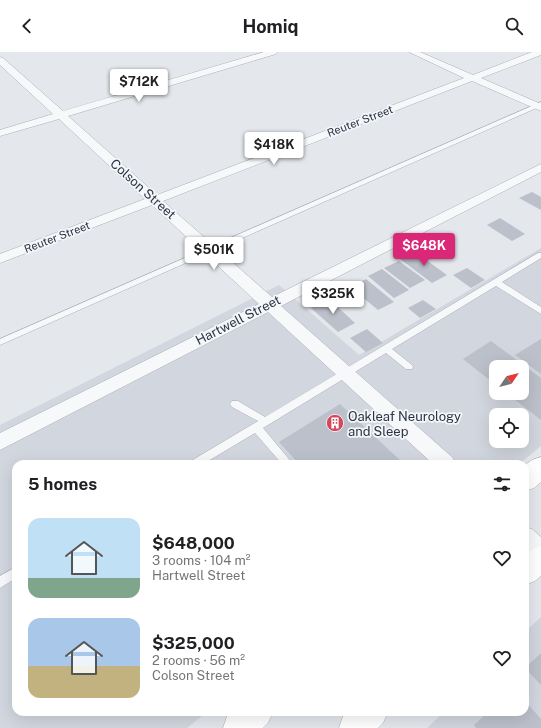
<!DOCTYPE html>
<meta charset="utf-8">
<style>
body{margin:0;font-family:"Public Sans",sans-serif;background:#f2f2f2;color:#202124;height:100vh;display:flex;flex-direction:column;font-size:15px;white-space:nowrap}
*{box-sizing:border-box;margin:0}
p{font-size:13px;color:#757577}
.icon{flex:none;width:22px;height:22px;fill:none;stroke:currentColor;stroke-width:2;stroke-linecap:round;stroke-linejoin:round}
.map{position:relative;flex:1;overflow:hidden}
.drawer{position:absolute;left:12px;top:408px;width:517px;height:256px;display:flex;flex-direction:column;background:#fff;border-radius:12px;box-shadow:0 4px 16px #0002}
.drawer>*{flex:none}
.needle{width:26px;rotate:55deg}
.fabs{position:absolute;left:489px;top:308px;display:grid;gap:8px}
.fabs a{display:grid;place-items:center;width:40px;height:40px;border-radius:8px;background:#fff;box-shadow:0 4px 16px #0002;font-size:20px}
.price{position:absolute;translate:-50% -34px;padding:0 9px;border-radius:4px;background:#fff;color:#222;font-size:13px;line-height:26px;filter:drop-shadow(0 1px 2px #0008)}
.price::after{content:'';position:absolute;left:50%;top:24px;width:12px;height:9px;margin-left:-6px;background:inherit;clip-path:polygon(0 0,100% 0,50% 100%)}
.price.on{background:#db2777;color:#fff}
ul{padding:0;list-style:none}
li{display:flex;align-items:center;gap:12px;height:100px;padding:0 16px}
li span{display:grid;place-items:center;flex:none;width:112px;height:80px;border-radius:12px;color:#555}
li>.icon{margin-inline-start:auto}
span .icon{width:48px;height:48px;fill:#fffc;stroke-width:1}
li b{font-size:17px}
h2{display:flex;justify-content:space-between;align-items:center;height:48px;padding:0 16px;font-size:17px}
header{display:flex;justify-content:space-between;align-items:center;height:52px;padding:0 16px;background:#fff;font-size:18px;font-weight:700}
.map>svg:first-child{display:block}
.built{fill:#d2d6de;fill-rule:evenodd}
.building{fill:#bbc0ca}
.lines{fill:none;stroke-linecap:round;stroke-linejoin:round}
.lane-casing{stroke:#a9aeb7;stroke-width:1}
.street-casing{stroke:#a9aeb7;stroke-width:1}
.secondary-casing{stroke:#a9aeb7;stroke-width:1}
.lane{fill:#f7f8fa;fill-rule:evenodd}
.street{fill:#f7f8fa;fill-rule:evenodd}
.secondary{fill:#fff;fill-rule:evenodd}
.labels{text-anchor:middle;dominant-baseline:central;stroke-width:3.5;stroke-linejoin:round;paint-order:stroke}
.far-street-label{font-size:11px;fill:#2b3445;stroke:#f4f6f9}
.street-label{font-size:13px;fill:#2b3445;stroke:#f4f6f9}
.poi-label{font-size:13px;fill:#2b3445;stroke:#f4f6f9;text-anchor:start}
</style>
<header><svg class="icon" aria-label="back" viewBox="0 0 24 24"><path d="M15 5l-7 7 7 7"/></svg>Homiq<svg class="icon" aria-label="search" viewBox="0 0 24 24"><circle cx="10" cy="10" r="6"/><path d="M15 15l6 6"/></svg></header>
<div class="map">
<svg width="541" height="676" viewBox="0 0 541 676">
<rect width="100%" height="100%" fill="#e4e7ec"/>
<path class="built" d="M541 196V394L519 412H16V660H207L187 676H0V373L279 233 359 303ZM496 315H522V341H496ZM496 363H522V389H496Z
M541 565V676H427L444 660H525V580Z"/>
<path class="building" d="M532 140 541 145V158L519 146Z
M500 166 525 182 512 189 487 173Z
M415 200 447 223 432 231 400 207Z
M399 209 425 228 410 236 384 216Z
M467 216 485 228 471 236 453 223Z
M382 217 409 238 394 246 368 224Z
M366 227 394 250 378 258 350 235Z
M329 247 355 271 338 280 311 256Z
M423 248 436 257 420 266 408 256Z
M367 277 383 291 366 300 350 286Z
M541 287V322L515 303Z
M491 289 541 326V368L506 341H522V315H496V333L463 307Z
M340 352 404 412H299L279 390Z
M541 601V633L525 616Z
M525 649 541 667V676H476L474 673 488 660H525Z"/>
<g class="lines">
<defs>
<path id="lane" d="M541 50V54L0 293V287Z
M538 201H541V206L502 230 541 255V262L496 234 392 297 412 313 413 315 412 317H406L386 301 263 376 293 412H282L255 381 203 412H190L191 409 258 369 232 355 230 352 232 349H238L265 365Z
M16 515V526L0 536V524Z"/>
<path id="street" d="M264 0H277L276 2 68 64 157 143 464 26 409 0H420L473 23 532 0H541V3L481 26 541 52V59L472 29 163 149 272 245 541 112V120L281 254 453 406 455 412H433L268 260 0 398V381L259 252 152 153 0 211V202L145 147 59 67 0 84V78L53 62 0 13V5L3 6 63 59Z
M525 475 532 477 541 485V508L534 505 525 497Z"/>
<path id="secondary" d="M541 405V430L534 436 525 439V413L532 408Z
M541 494V524L535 529 525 533V503L531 498Z
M233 660H273L268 671 263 676H223L227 664Z
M348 660H388L383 671 378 676H339L343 664Z"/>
</defs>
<use href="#lane" class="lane-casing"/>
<use href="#street" class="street-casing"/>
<use href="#secondary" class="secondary-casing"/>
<use href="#lane" class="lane"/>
<use href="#street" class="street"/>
<use href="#secondary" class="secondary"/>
</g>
<defs>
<symbol id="building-disc" viewBox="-11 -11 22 22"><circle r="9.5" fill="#d1495b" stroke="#f4f6f9"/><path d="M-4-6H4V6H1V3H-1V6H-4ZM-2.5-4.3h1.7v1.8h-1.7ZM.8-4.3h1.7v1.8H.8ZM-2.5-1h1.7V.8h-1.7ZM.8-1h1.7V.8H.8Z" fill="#fff"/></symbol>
</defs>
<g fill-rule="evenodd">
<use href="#building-disc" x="325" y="361" width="20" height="20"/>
</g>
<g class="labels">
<g class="far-street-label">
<text transform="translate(360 69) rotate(-21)">Reuter Street</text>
<text transform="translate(57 185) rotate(-21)">Reuter Street</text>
</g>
<g class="street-label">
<text transform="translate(143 137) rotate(42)">Colson Street</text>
<text transform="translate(238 268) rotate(-27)">Hartwell Street</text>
</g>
<g class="poi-label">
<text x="348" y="364">Oakleaf Neurology<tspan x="348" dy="15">and Sleep</tspan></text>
</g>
</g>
</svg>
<div class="fabs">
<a><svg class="needle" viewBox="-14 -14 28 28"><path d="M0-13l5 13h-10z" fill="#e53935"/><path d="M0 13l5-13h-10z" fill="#757577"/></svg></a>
<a><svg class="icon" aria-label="locate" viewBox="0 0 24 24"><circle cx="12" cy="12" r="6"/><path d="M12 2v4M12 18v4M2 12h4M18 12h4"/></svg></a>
</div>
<b class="price" style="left:139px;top:51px">$712K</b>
<b class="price" style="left:274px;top:114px">$418K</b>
<b class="price on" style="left:424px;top:215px">$648K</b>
<b class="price" style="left:214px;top:219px">$501K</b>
<b class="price" style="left:333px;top:263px">$325K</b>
<section class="drawer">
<h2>5 homes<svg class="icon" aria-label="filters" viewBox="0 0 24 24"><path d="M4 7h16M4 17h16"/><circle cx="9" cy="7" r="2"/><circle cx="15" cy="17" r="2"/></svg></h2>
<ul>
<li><span style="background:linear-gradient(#bfe0f5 75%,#7fa58c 0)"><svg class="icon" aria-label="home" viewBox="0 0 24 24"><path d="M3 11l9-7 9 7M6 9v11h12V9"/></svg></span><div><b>$648,000</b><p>3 rooms · 104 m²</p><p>Hartwell Street</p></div><svg class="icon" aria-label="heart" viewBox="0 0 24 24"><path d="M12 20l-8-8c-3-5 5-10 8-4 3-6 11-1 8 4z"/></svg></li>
<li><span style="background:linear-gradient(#a9c7e8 60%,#c2b280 0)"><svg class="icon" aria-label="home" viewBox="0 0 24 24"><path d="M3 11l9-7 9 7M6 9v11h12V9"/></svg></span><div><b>$325,000</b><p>2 rooms · 56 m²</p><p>Colson Street</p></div><svg class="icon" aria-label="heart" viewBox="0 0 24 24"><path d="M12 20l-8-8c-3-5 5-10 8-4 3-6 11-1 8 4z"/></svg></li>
</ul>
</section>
</div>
